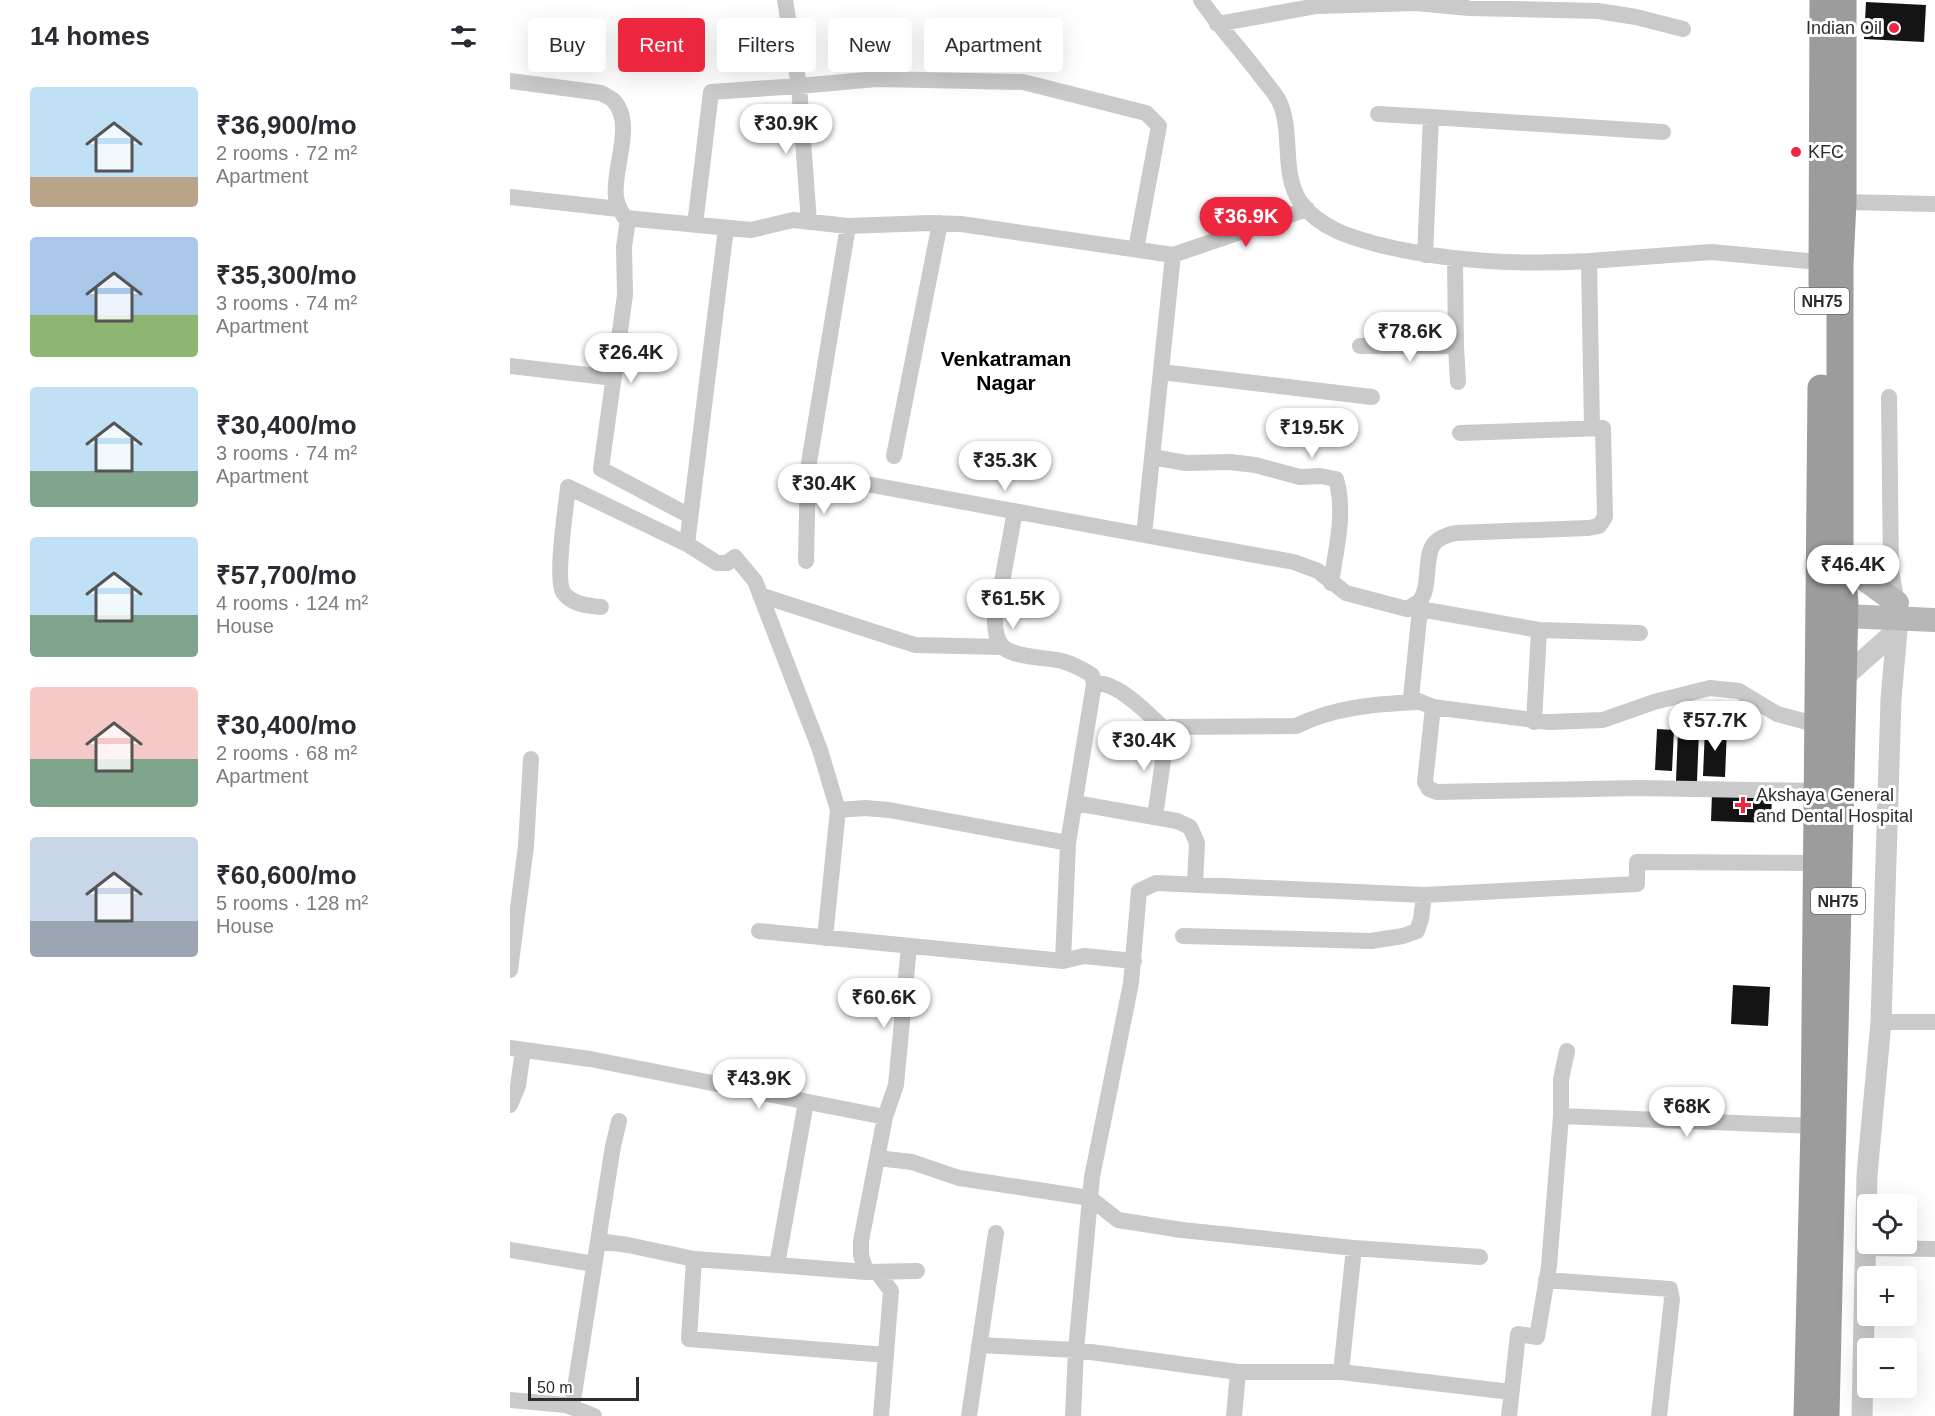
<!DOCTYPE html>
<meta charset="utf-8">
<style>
body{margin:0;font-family:Arial,sans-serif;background:#f2f2f3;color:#2b2b33;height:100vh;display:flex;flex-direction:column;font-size:22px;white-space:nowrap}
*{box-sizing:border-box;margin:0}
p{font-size:20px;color:#7c7c81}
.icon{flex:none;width:33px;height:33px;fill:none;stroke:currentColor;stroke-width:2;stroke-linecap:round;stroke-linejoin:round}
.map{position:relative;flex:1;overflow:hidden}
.sheet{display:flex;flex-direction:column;background:#fff;width:510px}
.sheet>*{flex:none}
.top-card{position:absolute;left:18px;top:18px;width:570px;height:54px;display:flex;gap:12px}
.tools{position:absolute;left:1347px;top:1194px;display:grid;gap:12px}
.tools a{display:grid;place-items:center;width:60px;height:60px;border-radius:6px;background:#fff;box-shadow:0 6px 24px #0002;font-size:30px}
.scale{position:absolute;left:18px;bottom:15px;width:111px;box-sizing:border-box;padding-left:6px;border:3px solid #2d2d2d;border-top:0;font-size:16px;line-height:21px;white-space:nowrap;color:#2d2d2d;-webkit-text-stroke:4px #fff;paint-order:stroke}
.price{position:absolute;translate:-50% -51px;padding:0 14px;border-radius:21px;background:#fff;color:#222;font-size:20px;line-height:39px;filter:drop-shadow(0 2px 3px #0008)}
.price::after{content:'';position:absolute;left:50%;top:36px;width:18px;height:14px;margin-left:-9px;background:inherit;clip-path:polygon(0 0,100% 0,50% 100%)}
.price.active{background:#ec273f;color:#fff}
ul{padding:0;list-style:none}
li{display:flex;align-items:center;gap:18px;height:150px;padding:0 30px}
li span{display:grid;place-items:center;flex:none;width:168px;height:120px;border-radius:6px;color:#555}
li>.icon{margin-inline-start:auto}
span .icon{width:72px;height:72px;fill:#fffc;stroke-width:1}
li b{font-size:26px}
h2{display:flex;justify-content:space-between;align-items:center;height:72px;padding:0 30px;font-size:26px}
.pill{padding:0 21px;border-radius:6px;background:#fff;box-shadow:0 6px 24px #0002;font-size:21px;line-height:54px}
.pill.active{background:#ec273f;color:#fff}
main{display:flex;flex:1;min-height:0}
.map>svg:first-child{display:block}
.building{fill:#141414}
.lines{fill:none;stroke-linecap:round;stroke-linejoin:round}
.minor{stroke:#cacaca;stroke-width:16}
.tertiary{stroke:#cacaca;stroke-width:21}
.secondary{stroke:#b7b7b7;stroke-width:24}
.trunk{stroke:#9c9c9c;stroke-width:27}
.poi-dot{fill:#ec273f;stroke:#fff;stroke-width:2}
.labels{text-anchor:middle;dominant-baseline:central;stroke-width:6;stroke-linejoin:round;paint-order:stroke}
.shield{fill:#fff;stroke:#6c6c6c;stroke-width:1.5}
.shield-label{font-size:16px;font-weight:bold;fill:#2d2d2d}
.poi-label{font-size:18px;fill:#2d2d2d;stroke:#fff;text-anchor:start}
.quarter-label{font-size:21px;font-weight:bold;fill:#000;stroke:#fff}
</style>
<main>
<section class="sheet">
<h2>14 homes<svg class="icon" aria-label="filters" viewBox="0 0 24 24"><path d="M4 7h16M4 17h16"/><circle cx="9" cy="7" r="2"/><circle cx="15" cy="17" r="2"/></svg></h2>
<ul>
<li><span style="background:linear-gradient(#bfe0f5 75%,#b9a48a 0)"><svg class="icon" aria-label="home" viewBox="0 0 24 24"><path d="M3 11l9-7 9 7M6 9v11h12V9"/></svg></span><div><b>₹36,900/mo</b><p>2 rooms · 72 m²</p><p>Apartment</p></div></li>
<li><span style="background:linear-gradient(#a9c7e8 65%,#8fb573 0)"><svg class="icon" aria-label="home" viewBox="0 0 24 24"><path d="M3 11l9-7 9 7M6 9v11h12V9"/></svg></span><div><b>₹35,300/mo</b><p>3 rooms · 74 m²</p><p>Apartment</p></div></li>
<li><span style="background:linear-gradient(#bfe0f5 70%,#7fa58c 0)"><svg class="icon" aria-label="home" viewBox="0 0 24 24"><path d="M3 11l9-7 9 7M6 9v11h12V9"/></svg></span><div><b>₹30,400/mo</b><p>3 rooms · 74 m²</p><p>Apartment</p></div></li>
<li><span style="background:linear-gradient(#bfe0f5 65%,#7fa58c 0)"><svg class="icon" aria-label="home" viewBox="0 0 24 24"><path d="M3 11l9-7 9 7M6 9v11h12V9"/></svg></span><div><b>₹57,700/mo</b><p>4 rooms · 124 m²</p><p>House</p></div></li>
<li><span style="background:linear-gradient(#f6c9c9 60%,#7fa58c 0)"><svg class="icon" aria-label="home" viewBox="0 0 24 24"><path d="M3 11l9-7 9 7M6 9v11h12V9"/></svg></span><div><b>₹30,400/mo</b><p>2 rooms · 68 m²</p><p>Apartment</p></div></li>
<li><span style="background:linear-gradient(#c9d6e8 70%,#9aa5b1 0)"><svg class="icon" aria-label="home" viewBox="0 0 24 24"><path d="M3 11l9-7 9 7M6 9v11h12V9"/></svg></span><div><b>₹60,600/mo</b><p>5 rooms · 128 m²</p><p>House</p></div></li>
</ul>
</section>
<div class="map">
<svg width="1425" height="1416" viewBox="0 0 1425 1416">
<rect width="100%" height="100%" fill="#fff"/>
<path class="building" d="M1356 2 1416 5 1414 42 1354 39Z
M1195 728 1217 729 1215 777 1193 776Z
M1147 729 1164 730 1162 771 1145 770Z
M1168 730 1189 731 1187 781H1166Z
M1202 793 1262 795 1261 823 1201 821Z
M1223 985 1260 987 1258 1026 1221 1024Z"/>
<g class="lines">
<path class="minor" d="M275 0 289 86 299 222
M691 0C710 28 733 52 753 79 758 86 765 93 769 101 784 132 770 173 791 203 811 229 840 237 870 245 939 262 1008 265 1079 261L1082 428
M707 24 807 6 906 3 959 8 1088 11 1126 17 1173 29
M0 81 91 93C94 95 99 97 103 100 126 123 102 169 106 197 107 205 111 212 115 218L241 230 283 220 338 226 420 223 451 224 663 255 634 535 784 562 808 571 836 593 897 609H910L1029 630 1130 633
M868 114 921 117
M0 197 109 209
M1333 202 1425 204
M118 219 114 247 115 295 91 469 180 516
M185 225 201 92 289 86 367 79 513 82 636 113 649 126 626 249
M663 255 797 209
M915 255 921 117 1153 132
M945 259 946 346
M1079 261 1201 252 1320 263
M850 346H946L948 382
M0 366 104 378
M651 372 862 397
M1379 397 1381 571 1387 603
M384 456 430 223
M642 457 676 463 720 462 745 465 790 477 810 476 826 479C836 513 826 548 821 583
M351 483 634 535
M505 511 485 620C485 629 486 640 493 647 504 658 536 657 552 661 563 664 572 669 582 675L584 684
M177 544 216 228
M296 561 298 469 338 226
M250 595 405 645 492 647
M91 607C78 606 60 604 53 592 45 578 56 507 58 487L177 544 207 563H217L225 557 245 581 310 750 328 810 315 938
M897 609C900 607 906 604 909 602 914 597 915 590 916 584 920 556 914 539 946 533L1078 528 1089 526 1095 517 1093 428 950 433
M910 609 901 698 923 707 1039 722 1093 720 1144 702 1200 688 1229 691 1267 714 1308 725
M923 707 915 782 919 789 927 792 1129 788 1307 791
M1024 722 1029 630
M565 803 667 821 680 827 687 843 685 884
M645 817 657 732
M558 843 584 684C606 679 642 717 657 732L661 727 786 726C825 707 865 704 908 702
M249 931 553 961 558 843 379 810 355 808 328 810
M673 936 861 941 893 936 907 931 911 919 914 895
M553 961 574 956 624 961
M0 970 16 846 21 759
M1371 1022H1425
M0 1048 80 1059 375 1117 351 1241V1255L356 1272
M296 1102 267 1265 356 1272 407 1271
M0 1105 8 1086 13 1050
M1051 1116 1304 1126
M375 1117 386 1085 399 946
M367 1158 402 1162 449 1178 580 1198 608 1220 672 1230 844 1248 970 1257
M88 1241 118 1245 184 1259 267 1265
M1356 1248 1425 1249
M0 1250 84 1264
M184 1259 179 1339 376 1355
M367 1272 381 1291 371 1416
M1036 1280 1160 1289 1162 1299 1149 1416
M469 1345 566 1350 728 1372H831L1001 1392
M831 1372 844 1248
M0 1400 56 1405 84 1416
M62 1407 103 1146 109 1121
M459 1416 486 1233
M563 1416 566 1350 582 1177 621 983 629 891 646 883 914 895 1127 884V862L1306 863
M724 1416 728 1372
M999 1416 1008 1334 1027 1337 1039 1266 1051 1116V1079L1057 1051"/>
<path class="tertiary" d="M1332 679 1386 631
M1352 1416 1357 1175 1371 1022 1381 699 1388 619 1387 603"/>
<path class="secondary" d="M1330 555 1349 575 1387 603
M1334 616 1425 620"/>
<path class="trunk" d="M1312 284 1313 0
M1297 1416 1304 1126 1311 388
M1316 1416 1335 603 1330 555V264L1333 202V0"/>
</g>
<g class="poi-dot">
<circle cx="1384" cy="28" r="6"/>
<circle cx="1286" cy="152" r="6"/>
<path d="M1230 796h6v6h6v6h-6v6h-6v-6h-6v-6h6z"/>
</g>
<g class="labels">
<g class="shield">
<rect x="1285" y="288" width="54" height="26" rx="4.5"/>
<rect x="1301" y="888" width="54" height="26" rx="4.5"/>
</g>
<g class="shield-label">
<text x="1312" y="301">NH75</text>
<text x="1328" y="901">NH75</text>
</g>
<g class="poi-label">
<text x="1372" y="28" text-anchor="end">Indian Oil</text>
<text x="1298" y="152">KFC</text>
<text x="1246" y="795">Akshaya General<tspan x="1246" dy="21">and Dental Hospital</tspan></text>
</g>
<g class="quarter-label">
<text x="496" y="358">Venkatraman<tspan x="496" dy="24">Nagar</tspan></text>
</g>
</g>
</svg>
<div class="tools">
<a><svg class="icon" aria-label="locate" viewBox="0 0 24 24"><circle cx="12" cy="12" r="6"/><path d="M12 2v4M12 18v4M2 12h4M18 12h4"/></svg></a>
<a>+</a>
<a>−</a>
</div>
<div class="scale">50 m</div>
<b class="price" style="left:276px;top:155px">₹30.9K</b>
<b class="price active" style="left:736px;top:248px">₹36.9K</b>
<b class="price" style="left:900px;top:363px">₹78.6K</b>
<b class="price" style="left:121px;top:384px">₹26.4K</b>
<b class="price" style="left:802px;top:459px">₹19.5K</b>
<b class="price" style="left:495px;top:492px">₹35.3K</b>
<b class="price" style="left:314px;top:515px">₹30.4K</b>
<b class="price" style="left:1343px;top:596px">₹46.4K</b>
<b class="price" style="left:503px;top:630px">₹61.5K</b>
<b class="price" style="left:1205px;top:752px">₹57.7K</b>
<b class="price" style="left:634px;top:772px">₹30.4K</b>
<b class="price" style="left:374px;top:1029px">₹60.6K</b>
<b class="price" style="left:249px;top:1110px">₹43.9K</b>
<b class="price" style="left:1177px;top:1138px">₹68K</b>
<div class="top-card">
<a class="pill">Buy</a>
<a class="pill active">Rent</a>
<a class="pill">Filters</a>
<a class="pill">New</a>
<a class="pill">Apartment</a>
</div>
</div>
</main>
